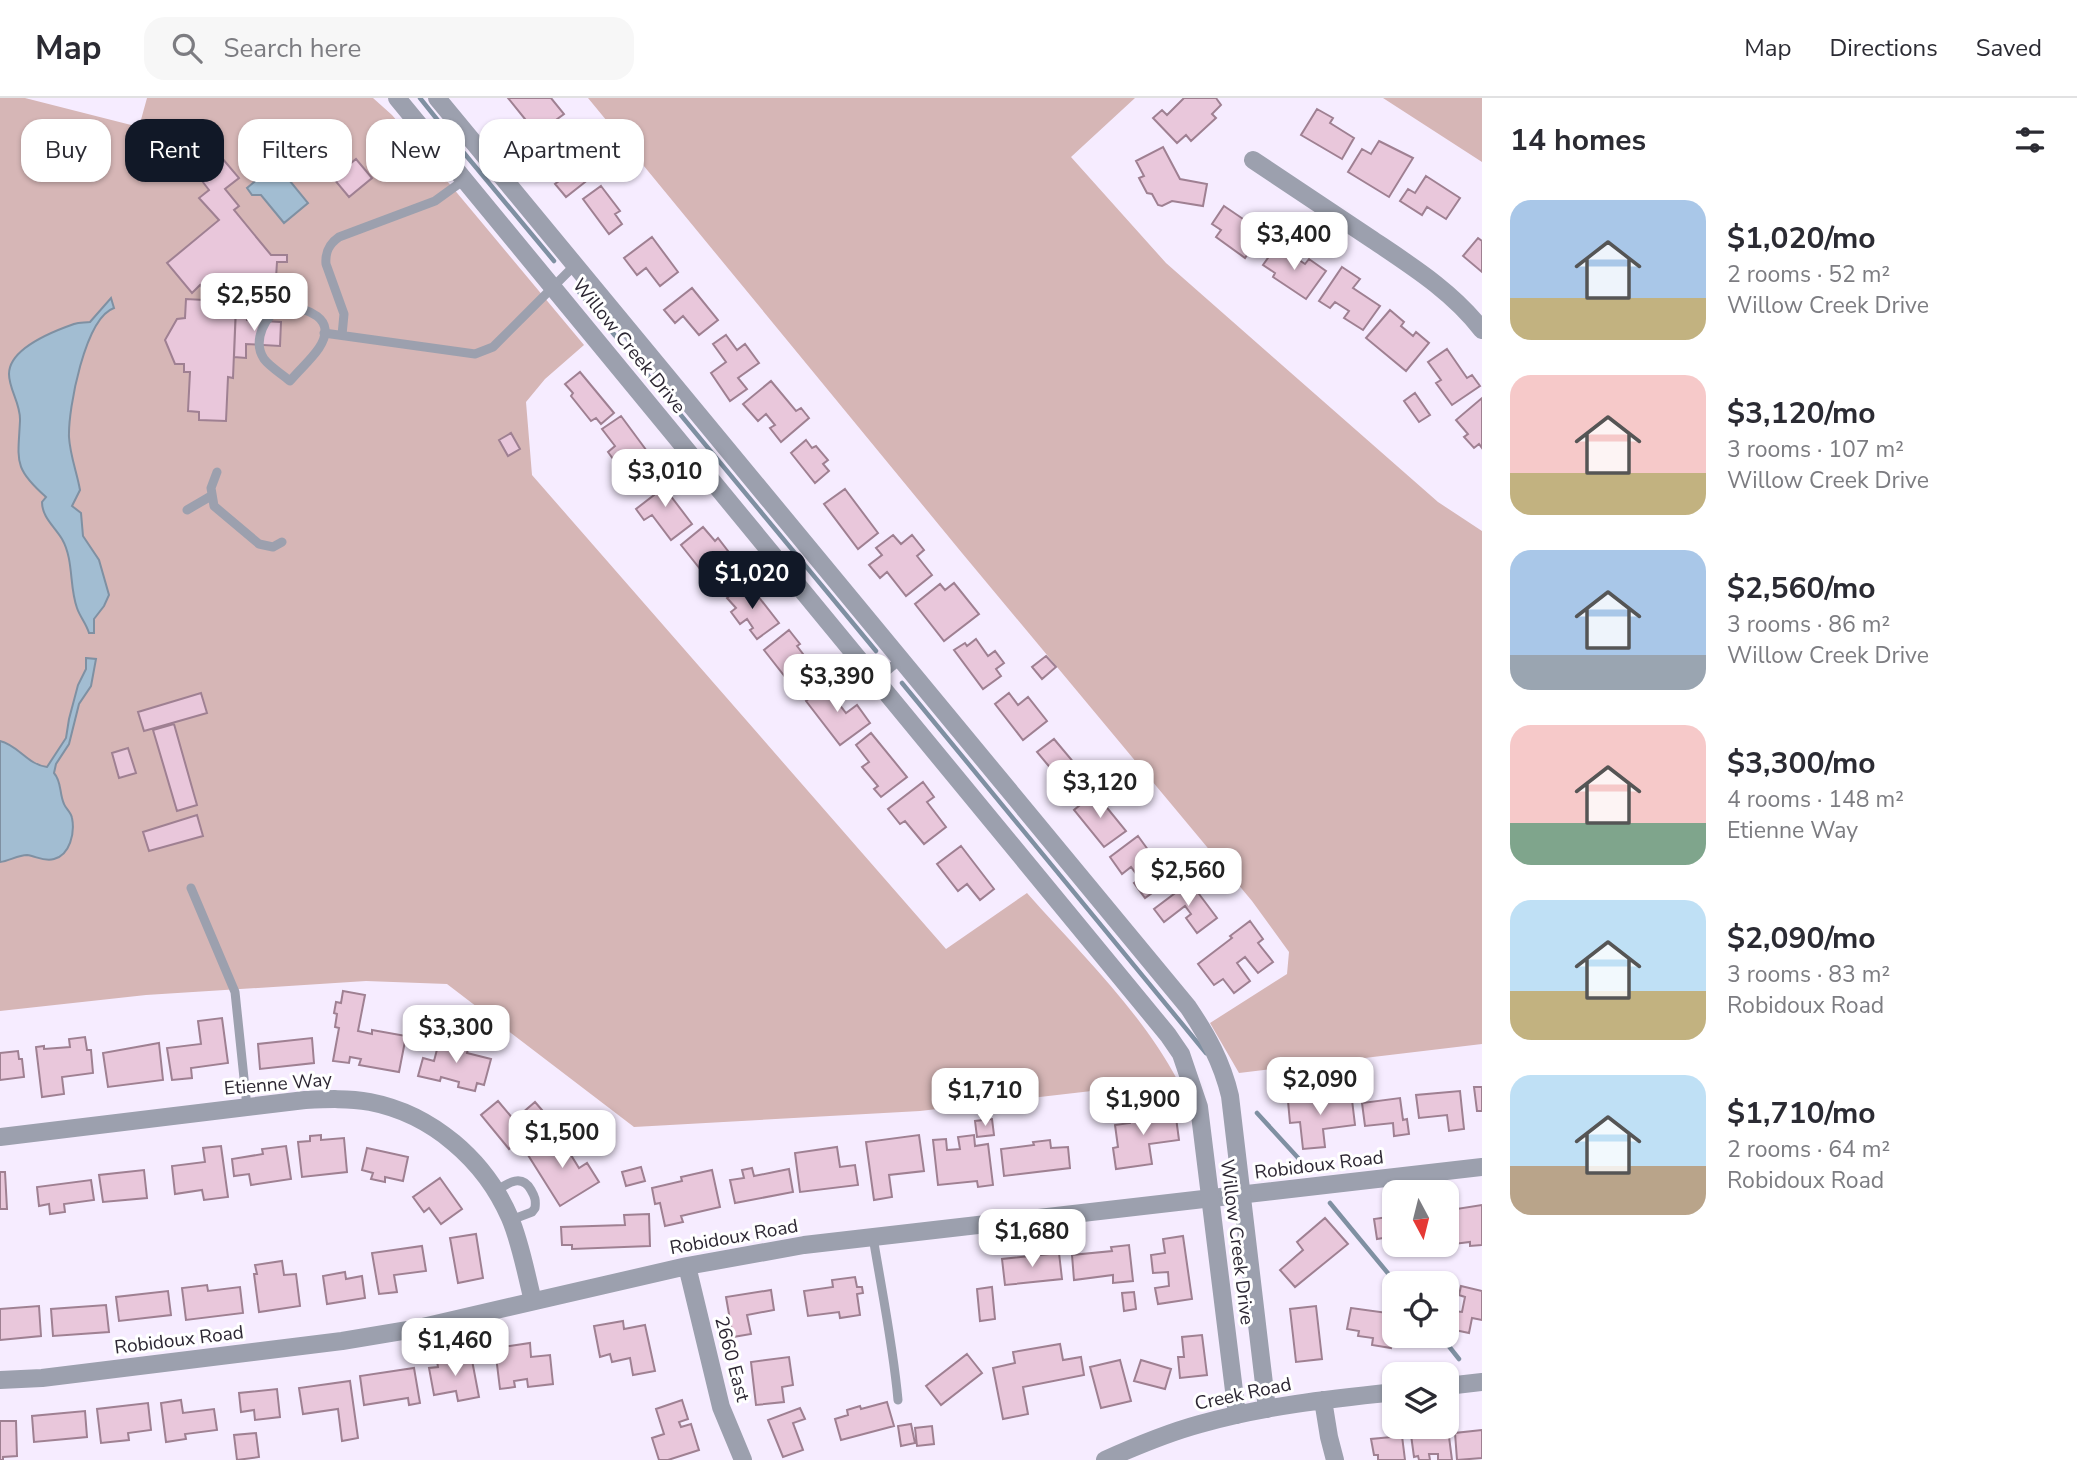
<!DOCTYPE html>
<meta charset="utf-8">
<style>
body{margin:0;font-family:"Nunito Sans",sans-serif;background:#f7f7f7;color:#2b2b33;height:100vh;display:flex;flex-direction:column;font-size:26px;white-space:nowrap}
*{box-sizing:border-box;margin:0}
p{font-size:23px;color:#7c7c81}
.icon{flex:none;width:38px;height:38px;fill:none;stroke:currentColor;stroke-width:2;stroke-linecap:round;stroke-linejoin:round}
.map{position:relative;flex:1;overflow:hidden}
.drawer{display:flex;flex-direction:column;background:#fff;width:595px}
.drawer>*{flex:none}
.guide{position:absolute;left:21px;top:21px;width:665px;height:63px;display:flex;gap:14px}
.needle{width:46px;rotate:173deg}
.tools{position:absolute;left:1382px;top:1082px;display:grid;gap:14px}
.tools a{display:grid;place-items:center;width:77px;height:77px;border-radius:14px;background:#fff;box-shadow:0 2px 5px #0004;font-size:35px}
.price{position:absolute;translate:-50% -60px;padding:0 16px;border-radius:14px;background:#fff;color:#222;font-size:23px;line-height:46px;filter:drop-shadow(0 2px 4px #0008)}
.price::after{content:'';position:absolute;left:50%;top:42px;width:21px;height:16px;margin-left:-10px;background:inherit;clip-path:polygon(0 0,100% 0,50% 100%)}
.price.active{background:#111827;color:#fff}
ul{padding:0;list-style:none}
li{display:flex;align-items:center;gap:21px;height:175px;padding:0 28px}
li span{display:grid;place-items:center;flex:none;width:196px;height:140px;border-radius:21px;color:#555}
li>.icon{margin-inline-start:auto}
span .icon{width:84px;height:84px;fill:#fffc;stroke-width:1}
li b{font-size:30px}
h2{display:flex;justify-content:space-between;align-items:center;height:84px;padding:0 28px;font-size:30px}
.pill{padding:0 24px;border-radius:21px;background:#fff;box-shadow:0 2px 5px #0004;font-size:24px;line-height:63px}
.pill.active{background:#111827;color:#fff}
header{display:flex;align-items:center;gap:42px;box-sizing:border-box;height:98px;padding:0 35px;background:#fff;border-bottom:2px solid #e1e1e2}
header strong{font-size:33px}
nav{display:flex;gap:38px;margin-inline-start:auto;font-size:24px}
.search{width:490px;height:63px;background:#f7f7f7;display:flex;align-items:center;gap:18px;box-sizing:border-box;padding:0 24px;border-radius:21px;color:#7c7c81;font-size:26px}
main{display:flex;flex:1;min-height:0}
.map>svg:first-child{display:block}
.green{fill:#d6b6b6}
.water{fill:#a2bdd2;stroke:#7f90a2;stroke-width:2}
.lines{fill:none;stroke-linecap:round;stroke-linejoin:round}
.stream{stroke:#7f90a2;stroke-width:4.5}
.building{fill:#e9c7db;stroke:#9f8092;stroke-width:2}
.service{stroke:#9ca0ae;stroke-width:9}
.minor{stroke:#9ca0ae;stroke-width:18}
.tertiary{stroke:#9ca0ae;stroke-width:18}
.labels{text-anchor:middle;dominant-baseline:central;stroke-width:6;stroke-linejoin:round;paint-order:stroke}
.street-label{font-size:19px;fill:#2d2733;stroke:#fff}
</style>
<header>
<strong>Map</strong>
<div class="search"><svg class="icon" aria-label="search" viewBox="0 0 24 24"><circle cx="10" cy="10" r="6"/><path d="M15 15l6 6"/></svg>Search here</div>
<nav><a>Map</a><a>Directions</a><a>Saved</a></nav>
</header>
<main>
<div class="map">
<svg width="1482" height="1362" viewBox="0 0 1482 1362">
<rect width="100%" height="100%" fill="#f6ecff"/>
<path class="green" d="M0 0H25L139 29 147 0H373L392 17 584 247 545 281 526 304 532 377 946 851 1027 795C1080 855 1140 912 1178 983L920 1013 634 1029 447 886 366 883 146 897 0 913Z
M588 0H1135L1071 59 1166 165 1438 404 1482 433V946L1239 975 1210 925 1287 876 1289 854 1252 803 962 455Z
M1383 0H1482V64Z"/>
<path class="water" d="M331 45 339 47 342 54 326 75 315 67 310 57 324 51Z
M276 66 308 105 284 125 261 97H252L247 90Z
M111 200 114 210C85 220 68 311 69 339 70 357 77 375 80 392L72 408 81 415 83 438 99 462 109 497 104 508 94 521V535H89C86 525 80 519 77 510 69 488 74 462 62 441 54 428 42 419 42 404L46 399C13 370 18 363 20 323 21 306 9 292 9 276 9 250 54 233 74 226 80 224 85 225 90 224Z
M86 560 96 561 91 588 79 606 69 646 56 666 54 675C62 684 59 695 64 706 66 711 71 714 72 720 75 735 70 757 54 761 44 764 36 758 27 757 18 757 9 763 0 764V643C18 647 28 667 47 669L66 640 69 621 78 587 86 571Z"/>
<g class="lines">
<path class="stream" d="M420 0 452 40
M464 55 554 163
M579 194 876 553
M902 585 1206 955
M1257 1015 1300 1062
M1330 1105 1396 1185
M1440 1237 1459 1261"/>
</g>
<path class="building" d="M508 0H551L564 16 556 22 560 27 526 54 514 39 529 26Z
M1184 0H1216L1221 7 1212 16 1216 20 1191 43 1186 37 1177 45 1153 20 1162 12 1167 17Z
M1317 11 1333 20 1330 25 1354 40 1342 61 1301 37Z
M564 38 590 71 584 76 589 81 566 99 555 86 563 80 543 54Z
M1379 43 1413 60 1389 99 1348 74 1362 51 1371 56Z
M1163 49 1180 81 1207 86 1203 108 1172 103 1162 108 1158 107 1152 96 1147 95 1139 80 1144 78 1136 63Z
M216 53 239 80 225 91 239 108 234 112 271 157H287V164H277L276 180H286V188H270L247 206H236L233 280 228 279 226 323 199 322V314L188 313 190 274H184V266H175L165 242 177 221 185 220 186 201 204 202 205 193 200 187 192 195 167 165 219 122 199 100 209 92 199 79 207 72 202 65Z
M356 61 372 80 349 99 333 80Z
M1426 78 1460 100 1446 121 1427 109 1422 117 1400 103 1408 91 1415 95Z
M601 88 620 113 615 116 622 126 609 136 583 101Z
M1224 108 1249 125 1256 116 1276 130 1260 151 1254 147 1245 160 1216 139 1221 132 1212 126Z
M652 139 678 174 660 188 646 170 637 177 624 160Z
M1478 140 1482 143V174L1463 158Z
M1277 147 1305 166 1309 161 1326 173 1306 201 1273 179 1275 175 1263 167Z
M1342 169 1360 181 1353 190 1380 208 1363 232 1344 220 1349 213 1335 204 1330 210 1319 203Z
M692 190 718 222 699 237 683 218 675 225 664 212Z
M236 210H248L247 222 281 224 280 248 246 246V260L234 259Z
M1390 212 1404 224 1401 228 1413 238 1416 234 1429 245 1406 273 1366 240Z
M726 237 737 252 745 246 759 265 738 280 747 291 730 303 711 275 726 264 713 246Z
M1447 251 1467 280 1472 277 1480 288 1452 307 1436 285 1441 282 1428 264Z
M580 274 614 315 601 326 596 320 591 323 571 298 573 295 565 286Z
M771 283 796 313 801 310 809 320 781 344 770 330 775 327 766 316 758 323 743 306Z
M1415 295 1430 317 1419 324 1404 303Z
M1482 300V350L1479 346 1474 350 1464 339 1468 336 1456 322Z
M621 318 655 364 636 377 623 359 616 365 608 354 615 348 602 331Z
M511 335 520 351 508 358 499 342Z
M806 342 812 350 816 348 828 362 823 366 829 373 815 385 791 355Z
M669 377 680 390 670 397 692 426 671 442 652 417 644 422 636 411 654 397 650 392Z
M845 391 878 435 858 451 824 406Z
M703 429 715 443 718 440 731 457 728 460 738 473 716 491 681 447Z
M893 437 901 446 912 437 924 452 917 458 932 477 906 498 887 474 880 480 869 467 882 457 876 450Z
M747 484 779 525 757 541 750 532 753 530 747 521 740 526 731 514 736 510 727 500Z
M954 485 979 516 944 543 915 506 940 486 945 492Z
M789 532 800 546 797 548 819 577 797 594 764 552Z
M976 541 988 558 995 553 1004 565 996 571 1001 578 983 591 954 552 965 545 967 548Z
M1046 558 1056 569 1042 581 1032 569Z
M831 583 842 598 836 602 846 615 857 607 870 625 840 647 806 603Z
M201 595 207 615 144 633 138 614Z
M1009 595 1018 607 1028 599 1047 623 1023 642 995 606Z
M174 626 197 707 177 713 153 632Z
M871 635 907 679 881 699 874 691 878 688 862 669 869 664 856 647Z
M1054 641 1080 672 1063 685 1037 654Z
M128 650 136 675 119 680 112 655Z
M923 684 934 699 927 704 946 729 924 746 905 723 900 726 888 711Z
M1095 695 1126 733 1104 749 1074 712Z
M197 717 203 738 149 753 143 734Z
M1138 738 1170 782 1145 800 1134 785 1140 781 1131 769 1122 776 1110 759Z
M961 748 994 791 980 802 967 786 958 793 937 766Z
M1190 784 1217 820 1197 835 1186 820 1191 816 1185 808 1164 824 1154 811Z
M1250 823 1263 841 1258 845 1273 864 1258 875 1245 859 1237 865 1250 883 1234 895 1223 881 1214 887 1198 866 1232 840 1230 838Z
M343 893 365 897 358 933 372 936V932L406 938 399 974 359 967 361 961 350 959 349 965 333 963 339 930 335 929 337 916 334 915 336 904 341 905Z
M222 920 228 965 191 970 192 980 172 982 167 950 201 946 198 923Z
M85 939 87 952H91L93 975 62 979 64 996 42 999 36 949 44 948V951L70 949 69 941Z
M454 939 470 943 467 955 491 961 484 987 477 985 475 993 458 989 459 984 441 979 440 983 418 978 423 960 434 963 440 940 453 943Z
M312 940 314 965 260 971 258 946Z
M159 945 163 982 108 989 103 955Z
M18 953 19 961H22L24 979 0 982V955Z
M1474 989H1482V1013H1477Z
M1332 993 1333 1004 1352 1002 1355 1027 1323 1031 1325 1049 1303 1051 1300 1024 1290 1025 1288 1003 1318 999V995Z
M1460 993 1464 1031 1449 1033 1447 1017 1419 1020 1416 997Z
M1400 1000 1403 1022 1407 1021 1409 1036 1394 1038 1393 1025 1365 1028 1362 1005Z
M498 1003 514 1022 535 1004 548 1019 509 1051 481 1017Z
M1175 1012 1179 1042 1149 1046 1152 1066 1116 1071 1113 1050 1118 1049 1115 1027 1130 1025 1129 1017Z
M992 1021 994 1037 977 1039 975 1023Z
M563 1035 570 1047 566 1049 579 1070 587 1065 599 1084 560 1108 528 1057Z
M321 1037V1042L344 1040 347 1074 302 1079 298 1044 310 1043V1038Z
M919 1037 924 1073 889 1077 892 1099 874 1102 866 1044Z
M974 1037 975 1048 988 1046 993 1087 978 1089 977 1083 938 1087 933 1042 946 1041 947 1052 960 1051 958 1039Z
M1050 1042 1051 1050 1068 1049 1070 1070 1004 1078 1001 1051 1034 1047 1033 1044Z
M221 1048 228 1099 204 1102 202 1092 175 1096 172 1068 205 1064 203 1050Z
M286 1048 291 1081 251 1087 249 1076 234 1078 232 1061 263 1056 262 1051Z
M837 1049 840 1069 855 1067 858 1087 800 1094 795 1055Z
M367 1050 408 1059 403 1083 385 1079V1084L371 1081 373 1075 362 1072Z
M641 1069 645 1083 626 1088 622 1074Z
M752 1070 754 1078 789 1071 793 1094 735 1105 730 1082 744 1080 742 1072Z
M144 1072 147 1100 103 1104 99 1077Z
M712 1072 720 1109 681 1118 683 1124 665 1128 660 1105 655 1106 652 1090 682 1083 681 1079Z
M0 1074H5L7 1111H0Z
M440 1080 462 1111 441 1126 429 1110 424 1114 413 1099Z
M91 1082 94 1102 64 1106 65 1114 50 1116 49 1106 39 1108 37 1089Z
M1482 1107V1147L1470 1148V1144L1454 1146 1450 1112Z
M649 1116 650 1148 572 1151V1147H562L561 1129 625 1127 624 1117Z
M1395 1118V1138L1377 1141 1374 1121Z
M1325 1120 1348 1146 1295 1189 1280 1172 1303 1152 1297 1144Z
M476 1136 483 1180 458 1185 450 1140Z
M1183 1138 1192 1201 1158 1206 1155 1190 1169 1188 1168 1174 1153 1175 1151 1157 1165 1155 1163 1141Z
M1129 1147 1133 1183 1113 1185V1177L1074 1182 1072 1157 1112 1153 1111 1149Z
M422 1148 426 1173 394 1177 397 1194 379 1196 372 1155Z
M1059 1155 1062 1181 1005 1187 1002 1161Z
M282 1163 284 1177 296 1176 300 1208 259 1214 254 1176H257L255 1167Z
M345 1174 346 1181 362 1178 365 1200 327 1206 323 1178Z
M855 1179 857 1189H862L863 1195 857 1196 860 1217 840 1220 839 1214 808 1218 804 1193 833 1189 832 1182Z
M207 1187 208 1193 240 1189 243 1215 186 1222 182 1190Z
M1461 1188 1482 1193V1222L1472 1220 1469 1235 1450 1231 1454 1213 1462 1214 1465 1199 1459 1197Z
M992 1189 995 1221 980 1223 977 1191Z
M771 1192 774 1212 747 1217 751 1236 733 1239 726 1199Z
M168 1193 171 1217 119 1223 116 1199Z
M1134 1194 1136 1211 1124 1213 1122 1195Z
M106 1207 109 1234 53 1238 51 1211Z
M39 1208 41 1238 0 1242V1211Z
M1316 1208 1322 1261 1296 1264 1290 1211Z
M1351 1210 1395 1216 1391 1250 1372 1247 1373 1240 1358 1238 1359 1233 1347 1231Z
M623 1223 624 1231 645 1227 655 1273 633 1277 630 1260 612 1264 610 1256 600 1259 594 1228Z
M1202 1237 1207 1277 1180 1280 1178 1259H1184L1182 1239Z
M530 1245 531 1259 550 1257 553 1286 528 1289 527 1281 514 1283 515 1289 500 1291 495 1250Z
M1060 1246 1063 1262 1081 1259 1084 1277 1023 1289 1028 1316 1003 1321 993 1270 1015 1265 1013 1254Z
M967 1256 982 1275 941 1307 926 1288Z
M471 1257 479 1299 458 1303 456 1293 434 1297 429 1270 438 1269 437 1263Z
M789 1259 793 1287 782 1289 784 1304 756 1307 751 1264Z
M1120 1262 1131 1303 1101 1310 1090 1269Z
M1141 1262 1171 1271 1165 1291 1134 1283Z
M414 1270 420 1305 409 1307 408 1300 364 1307 360 1278Z
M350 1283 358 1340 342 1343 338 1311 303 1316 299 1290Z
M277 1291 280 1319 255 1322 254 1312 241 1314 239 1295Z
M181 1302 183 1315 214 1311 217 1332 185 1336 186 1341 166 1344 161 1305Z
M682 1302 688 1321 679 1324 681 1329 691 1326 699 1352 668 1362H659L652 1340 664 1336 656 1311Z
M887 1304 894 1328 841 1342 835 1321 848 1317 847 1312 860 1308 861 1311Z
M148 1305 151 1332 128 1335 129 1342 101 1345 97 1311Z
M800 1310 805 1321 793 1325 803 1352 783 1359 768 1322Z
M85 1313 87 1339 34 1344 32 1318Z
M0 1323H16L17 1358 3 1359V1362H0Z
M911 1326 915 1345 901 1348 898 1328Z
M932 1328 934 1346 917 1348 915 1330Z
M1448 1331 1452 1362H1438V1356H1429L1430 1362H1419L1418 1358 1414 1359 1411 1337Z
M1482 1332V1360L1457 1362 1455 1335Z
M256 1335 259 1359 237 1362 234 1337Z
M1402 1338 1405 1362H1378V1357H1374L1371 1341Z"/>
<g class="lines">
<path class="service" d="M283 209C306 209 339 220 319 250 311 262 299 272 290 283 282 276 270 269 264 261 252 243 265 216 283 209Z
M324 235 475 256 493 249 575 167
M342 237 344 216 326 166C325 154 329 146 339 139L435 103 464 82
M217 374 211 390 214 408 259 446 273 449 282 444
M187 412 211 398
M876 582 901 561
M191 790 235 894 247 1009
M496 1093C509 1084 522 1076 531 1092 535 1099 536 1102 535 1110L532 1114 511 1122
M873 1139C882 1194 893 1247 898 1302"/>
<path class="minor" d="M1253 62C1292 88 1331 114 1370 140 1410 167 1452 193 1482 232
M0 1039 305 1002C327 1001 348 1000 370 1004 432 1016 485 1062 510 1120 521 1146 526 1176 533 1203
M687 1168 721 1309 743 1362
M0 1282 42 1280 342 1243 414 1231 687 1168 804 1147 1482 1069"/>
<path class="tertiary" d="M397 0 1168 937 1181 956 1199 1009 1237 1317
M437 0 1188 909C1207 937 1222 964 1230 998L1267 1311
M1447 1288 1482 1284
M1323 1302 1329 1339 1335 1362
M1105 1362C1136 1348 1167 1335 1200 1326 1263 1308 1329 1301 1395 1294"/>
</g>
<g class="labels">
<g class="street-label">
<text transform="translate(629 248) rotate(51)">Willow Creek Drive</text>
<text transform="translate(278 986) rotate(-5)">Etienne Way</text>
<text transform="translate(1319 1067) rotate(-7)">Robidoux Road</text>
<text transform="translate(734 1139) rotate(-10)">Robidoux Road</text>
<text transform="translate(1237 1144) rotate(83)">Willow Creek Drive</text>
<text transform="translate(179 1242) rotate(-7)">Robidoux Road</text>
<text transform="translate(732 1261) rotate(75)">2660 East</text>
<text transform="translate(1243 1296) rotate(-12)">Creek Road</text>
</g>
</g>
</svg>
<div class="tools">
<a><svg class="needle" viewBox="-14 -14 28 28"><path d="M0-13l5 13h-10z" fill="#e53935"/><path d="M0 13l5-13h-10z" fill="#7c7c81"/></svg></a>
<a><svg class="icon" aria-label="locate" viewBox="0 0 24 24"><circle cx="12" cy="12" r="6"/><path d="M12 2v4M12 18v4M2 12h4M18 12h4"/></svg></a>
<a><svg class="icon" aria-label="layers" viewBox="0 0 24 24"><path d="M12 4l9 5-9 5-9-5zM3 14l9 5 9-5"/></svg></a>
</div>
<b class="price" style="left:1294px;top:174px">$3,400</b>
<b class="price" style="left:254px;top:235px">$2,550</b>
<b class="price" style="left:665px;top:411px">$3,010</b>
<b class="price active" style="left:752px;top:513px">$1,020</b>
<b class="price" style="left:837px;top:616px">$3,390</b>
<b class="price" style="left:1100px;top:722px">$3,120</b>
<b class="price" style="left:1188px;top:810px">$2,560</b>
<b class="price" style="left:456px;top:967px">$3,300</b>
<b class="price" style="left:1320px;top:1019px">$2,090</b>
<b class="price" style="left:985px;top:1030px">$1,710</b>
<b class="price" style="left:1143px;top:1039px">$1,900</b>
<b class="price" style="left:562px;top:1072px">$1,500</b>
<b class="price" style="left:1032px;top:1171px">$1,680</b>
<b class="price" style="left:455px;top:1280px">$1,460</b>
<div class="guide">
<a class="pill">Buy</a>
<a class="pill active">Rent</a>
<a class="pill">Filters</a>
<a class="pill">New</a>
<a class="pill">Apartment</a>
</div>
</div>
<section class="drawer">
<h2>14 homes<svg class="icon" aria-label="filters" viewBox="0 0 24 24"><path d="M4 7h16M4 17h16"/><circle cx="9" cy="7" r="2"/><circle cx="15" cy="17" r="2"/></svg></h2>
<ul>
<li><span style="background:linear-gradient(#a9c7e8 70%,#c2b280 0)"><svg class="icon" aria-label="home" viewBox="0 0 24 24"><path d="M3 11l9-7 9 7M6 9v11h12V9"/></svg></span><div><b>$1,020/mo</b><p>2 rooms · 52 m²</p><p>Willow Creek Drive</p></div></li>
<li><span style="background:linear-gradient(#f6c9c9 70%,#c2b280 0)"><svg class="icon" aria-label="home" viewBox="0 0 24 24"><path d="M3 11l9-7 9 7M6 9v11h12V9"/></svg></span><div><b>$3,120/mo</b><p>3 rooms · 107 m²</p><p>Willow Creek Drive</p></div></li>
<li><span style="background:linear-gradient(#a9c7e8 75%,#9aa5b1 0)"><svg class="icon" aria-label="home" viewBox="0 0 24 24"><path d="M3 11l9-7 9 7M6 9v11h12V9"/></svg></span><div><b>$2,560/mo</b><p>3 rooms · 86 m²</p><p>Willow Creek Drive</p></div></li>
<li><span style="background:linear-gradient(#f6c9c9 70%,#7fa58c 0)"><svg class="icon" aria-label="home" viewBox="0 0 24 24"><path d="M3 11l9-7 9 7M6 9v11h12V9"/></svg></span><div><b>$3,300/mo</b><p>4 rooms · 148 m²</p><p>Etienne Way</p></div></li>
<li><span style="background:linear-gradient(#bfe0f5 65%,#c2b280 0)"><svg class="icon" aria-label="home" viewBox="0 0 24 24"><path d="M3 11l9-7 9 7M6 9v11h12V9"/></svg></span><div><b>$2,090/mo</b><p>3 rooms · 83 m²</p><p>Robidoux Road</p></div></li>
<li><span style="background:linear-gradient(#bfe0f5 65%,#b9a48a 0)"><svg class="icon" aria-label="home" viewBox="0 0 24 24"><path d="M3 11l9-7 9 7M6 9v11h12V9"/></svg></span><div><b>$1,710/mo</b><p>2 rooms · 64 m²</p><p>Robidoux Road</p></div></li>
</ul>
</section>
</main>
